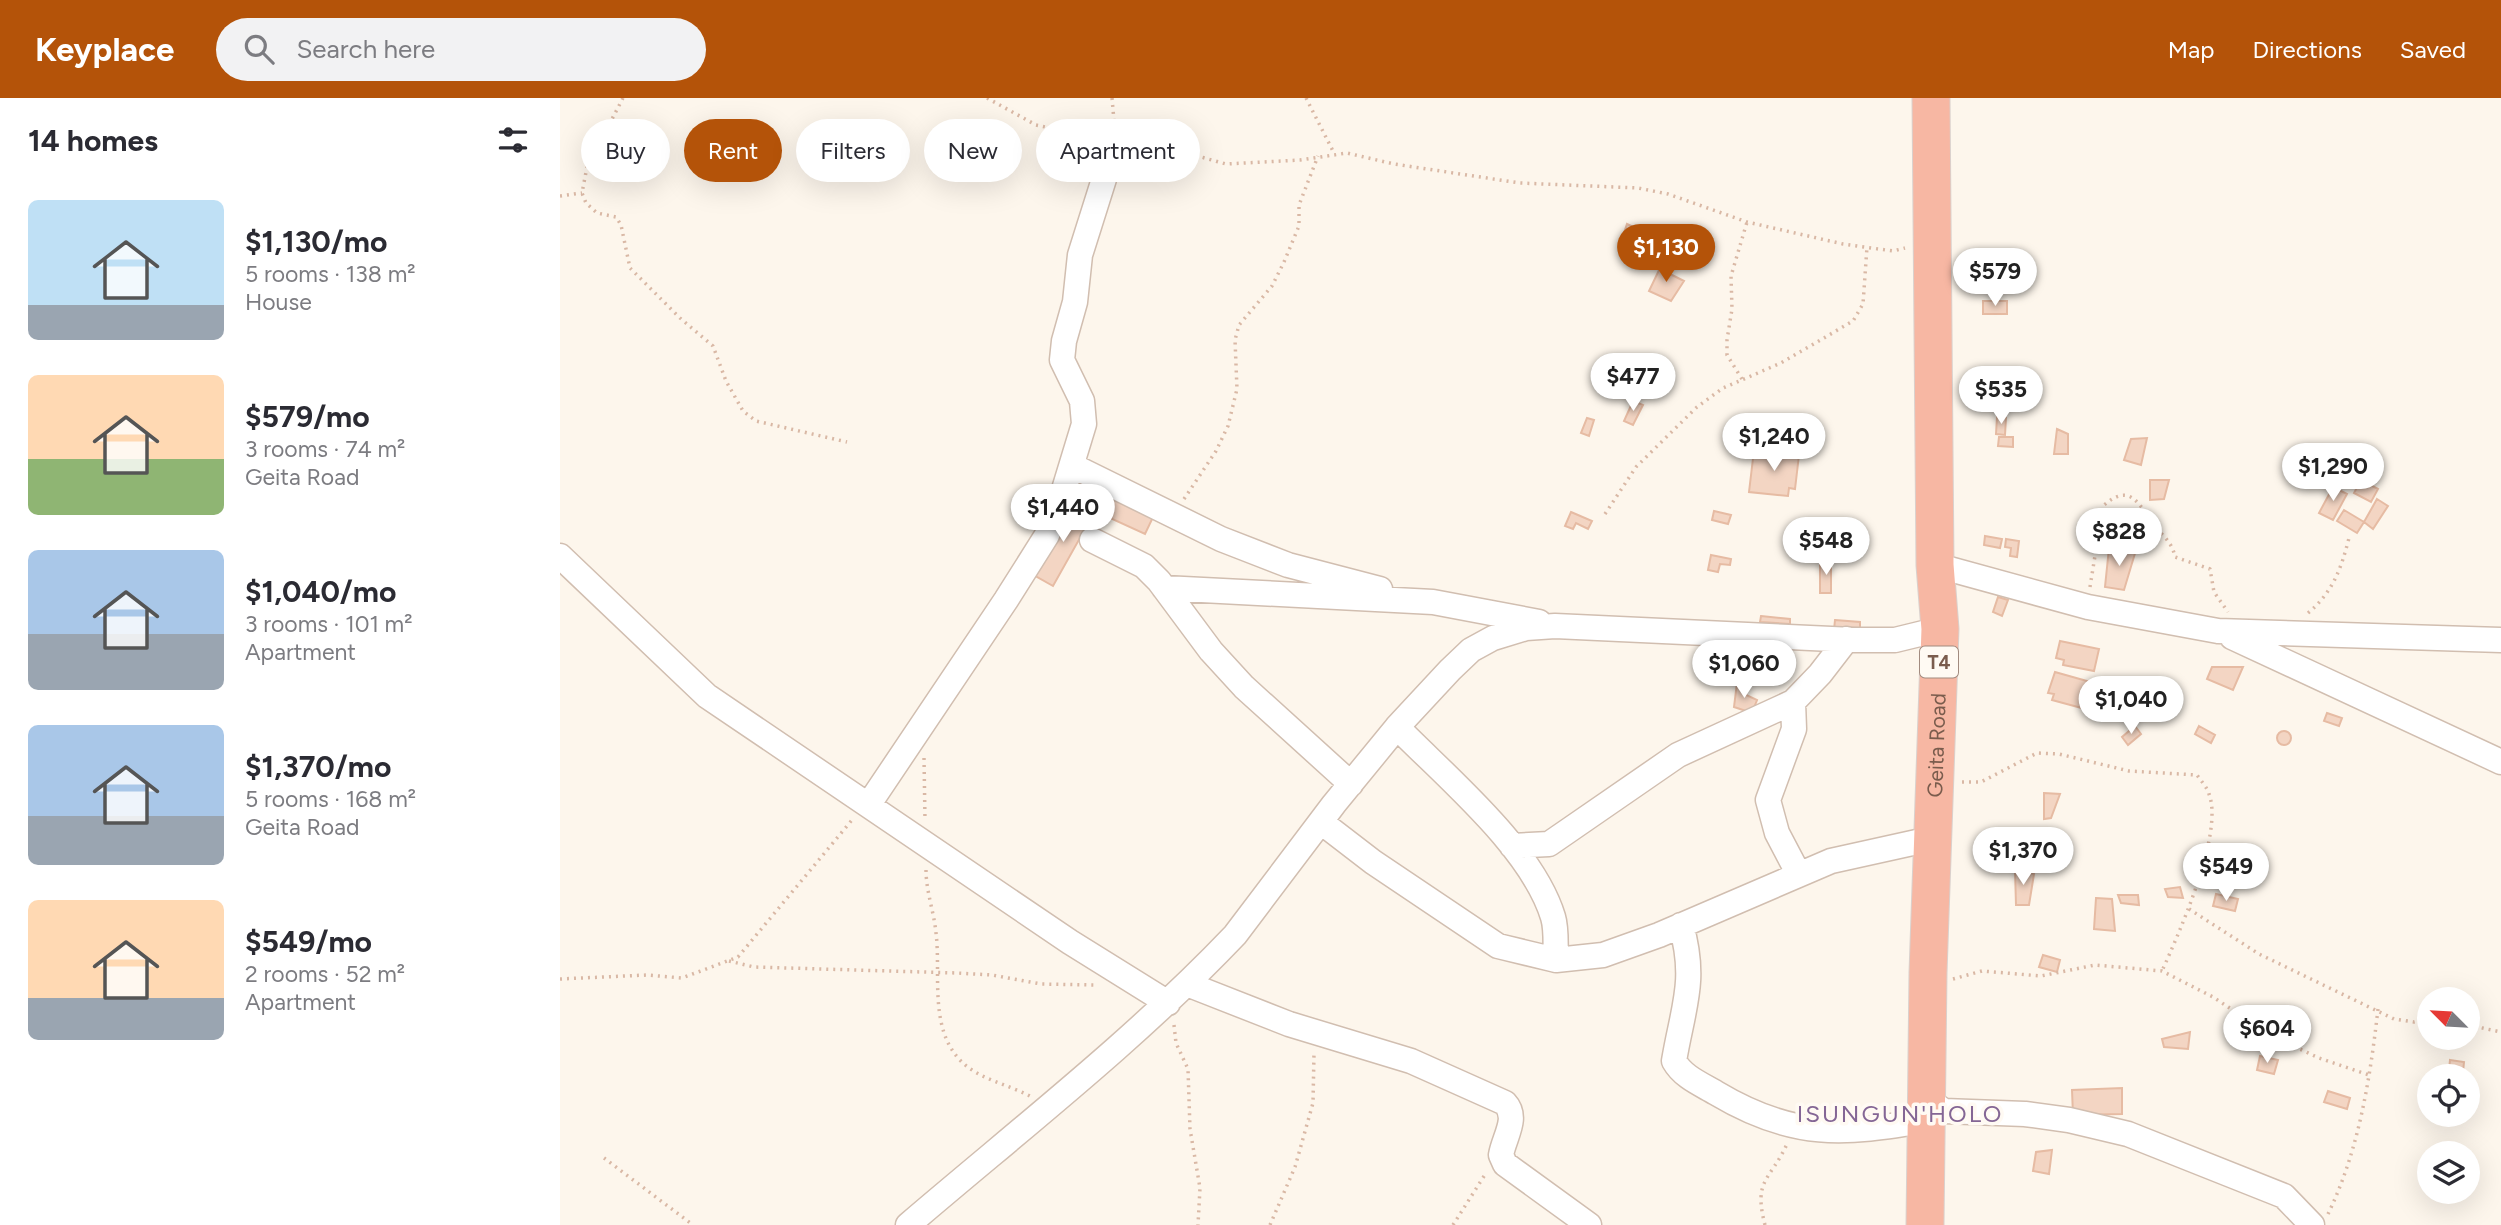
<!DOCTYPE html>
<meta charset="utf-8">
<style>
body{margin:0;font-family:Figtree,sans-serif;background:#f2f2f3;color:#2b2b33;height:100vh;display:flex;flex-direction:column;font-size:26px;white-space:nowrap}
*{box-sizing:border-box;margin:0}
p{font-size:23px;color:#7c7c81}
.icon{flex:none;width:38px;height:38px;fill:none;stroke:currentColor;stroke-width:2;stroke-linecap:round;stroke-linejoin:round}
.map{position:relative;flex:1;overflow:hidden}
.details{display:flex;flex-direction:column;background:#fff;width:560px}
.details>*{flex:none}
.top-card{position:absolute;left:21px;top:21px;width:665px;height:63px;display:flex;gap:14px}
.needle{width:46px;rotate:294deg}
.tools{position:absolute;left:1857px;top:889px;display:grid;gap:14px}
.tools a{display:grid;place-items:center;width:63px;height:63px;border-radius:50%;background:#fff;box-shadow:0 7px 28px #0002;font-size:35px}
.price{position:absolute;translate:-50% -60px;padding:0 16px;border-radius:24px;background:#fff;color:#222;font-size:23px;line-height:46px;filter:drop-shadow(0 2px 4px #0008)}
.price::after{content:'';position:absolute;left:50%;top:42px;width:21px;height:16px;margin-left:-10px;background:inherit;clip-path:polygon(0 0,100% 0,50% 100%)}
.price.current{background:#b45309;color:#fff}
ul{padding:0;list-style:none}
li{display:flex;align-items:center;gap:21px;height:175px;padding:0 28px}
li span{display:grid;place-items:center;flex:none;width:196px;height:140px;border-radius:10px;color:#555}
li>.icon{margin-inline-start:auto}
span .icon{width:84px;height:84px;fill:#fffc;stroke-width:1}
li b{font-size:30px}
h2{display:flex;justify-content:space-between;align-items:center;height:84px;padding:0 28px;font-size:30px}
.chip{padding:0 24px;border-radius:32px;background:#fff;box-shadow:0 7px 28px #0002;font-size:24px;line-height:63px}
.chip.current{background:#b45309;color:#fff}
header{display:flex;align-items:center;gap:42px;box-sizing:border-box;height:98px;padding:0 35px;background:#b45309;color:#fff}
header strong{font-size:33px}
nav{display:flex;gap:38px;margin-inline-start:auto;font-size:24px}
.search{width:490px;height:63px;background:#f2f2f3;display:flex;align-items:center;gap:18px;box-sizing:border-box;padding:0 24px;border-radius:38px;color:#7c7c81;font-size:26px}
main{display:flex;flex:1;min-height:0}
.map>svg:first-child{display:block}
.building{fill:#f3d5c3;stroke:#e6bba3;stroke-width:2}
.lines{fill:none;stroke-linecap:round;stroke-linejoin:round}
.minor-casing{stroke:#d1beb0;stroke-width:27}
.highway-casing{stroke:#dad1cd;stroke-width:39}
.path{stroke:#d9b8a5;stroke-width:3.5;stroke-dasharray:2 5;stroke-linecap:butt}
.minor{stroke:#fff;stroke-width:24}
.highway{stroke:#f7b7a3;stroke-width:37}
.labels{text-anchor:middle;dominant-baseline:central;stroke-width:7;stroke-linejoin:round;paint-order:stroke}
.shield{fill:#fffaf3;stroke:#a28b7f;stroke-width:2}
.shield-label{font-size:19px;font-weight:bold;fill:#7a5c4d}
.street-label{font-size:21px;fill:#7a5c4d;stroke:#fffaf3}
.quarter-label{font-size:24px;letter-spacing:2px;fill:#846695;stroke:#fffaf3}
</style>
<header>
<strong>Keyplace</strong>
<div class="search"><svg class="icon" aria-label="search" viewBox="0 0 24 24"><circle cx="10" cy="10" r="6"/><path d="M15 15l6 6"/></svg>Search here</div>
<nav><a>Map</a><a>Directions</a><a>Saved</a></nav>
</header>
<main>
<section class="details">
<h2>14 homes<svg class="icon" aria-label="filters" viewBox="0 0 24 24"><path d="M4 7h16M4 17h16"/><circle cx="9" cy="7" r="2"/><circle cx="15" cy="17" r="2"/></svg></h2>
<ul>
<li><span style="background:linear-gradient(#bfe0f5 75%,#9aa5b1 0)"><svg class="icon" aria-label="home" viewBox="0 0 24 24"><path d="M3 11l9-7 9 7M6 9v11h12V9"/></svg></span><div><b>$1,130/mo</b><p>5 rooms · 138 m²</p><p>House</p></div></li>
<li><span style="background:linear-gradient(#ffd9b3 60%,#8fb573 0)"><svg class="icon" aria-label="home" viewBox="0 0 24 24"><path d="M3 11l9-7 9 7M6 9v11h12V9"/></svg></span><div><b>$579/mo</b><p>3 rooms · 74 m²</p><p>Geita Road</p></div></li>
<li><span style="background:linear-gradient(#a9c7e8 60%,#9aa5b1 0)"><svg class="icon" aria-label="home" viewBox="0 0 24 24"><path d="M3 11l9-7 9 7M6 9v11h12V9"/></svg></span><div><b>$1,040/mo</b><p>3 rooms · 101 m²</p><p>Apartment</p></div></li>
<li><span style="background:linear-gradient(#a9c7e8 65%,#9aa5b1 0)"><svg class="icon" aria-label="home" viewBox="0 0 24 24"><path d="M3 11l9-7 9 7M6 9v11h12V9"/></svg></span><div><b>$1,370/mo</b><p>5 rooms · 168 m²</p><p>Geita Road</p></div></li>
<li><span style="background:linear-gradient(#ffd9b3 70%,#9aa5b1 0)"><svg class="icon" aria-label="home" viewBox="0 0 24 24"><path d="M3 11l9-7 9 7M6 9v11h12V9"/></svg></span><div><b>$549/mo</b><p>2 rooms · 52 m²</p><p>Apartment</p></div></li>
</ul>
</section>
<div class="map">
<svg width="1941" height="1127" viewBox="0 0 1941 1127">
<rect width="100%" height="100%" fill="#fdf6ec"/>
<path class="building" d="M152 24 162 29 154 45 145 41Z
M1067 126 1084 134 1080 143 1064 135Z
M1101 168 1110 171 1108 175 1124 183 1111 203 1089 193Z
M1423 203H1447V216H1423Z
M1073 303 1083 307 1073 327 1064 323Z
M1437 319 1446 320 1445 337 1436 336Z
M1027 320 1034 322 1029 338 1021 335Z
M1497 331 1508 336V356H1494Z
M1439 339H1453V349L1438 348Z
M1587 340 1581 367 1564 362 1571 341Z
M1194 352 1239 357 1235 391 1229 390 1228 398 1189 394Z
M523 381 595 415 585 436 513 403Z
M1590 382H1609L1604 401 1590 402Z
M1801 382 1818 391 1811 404 1794 395Z
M1773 389 1787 396 1773 422 1759 415Z
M1817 401 1828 408 1813 431 1804 424Z
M513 403 534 415 493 488 472 476Z
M1784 412 1804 424 1797 435 1777 423Z
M1154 413 1171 417 1168 426 1152 422Z
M1011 414 1032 423 1028 431 1016 425 1013 431 1005 428Z
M1425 438 1442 441 1440 450 1424 447Z
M1446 441 1459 443 1457 459 1450 458 1451 450 1445 449Z
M1549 450 1576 452 1564 492 1545 489Z
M1151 457 1171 461 1170 467 1160 466 1158 474 1148 472Z
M1271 463V495H1260V464Z
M1438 499 1448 502 1442 518 1433 514Z
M1201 518 1230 521V526L1200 524Z
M1275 522 1300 524V530L1280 529V532H1274Z
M1500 543 1539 551 1534 573 1503 567 1504 562 1496 560Z
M1652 569H1683L1673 592 1647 581Z
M1495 574 1548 589 1540 615 1492 602 1494 596 1488 595Z
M1177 585 1186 589 1184 596 1197 602 1192 615 1174 609Z
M1767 615 1782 620 1779 628 1764 623Z
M1575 628 1581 636 1568 647 1562 639Z
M1639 628 1655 637 1651 645 1635 636Z
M1717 640a7 7 0 1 1 14 0a7 7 0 1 1-14 0Z
M1484 695 1500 696 1491 720 1484 721Z
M1455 772 1474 776 1469 807H1456Z
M1620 789 1623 800 1608 799 1605 791Z
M1656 796 1678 801 1675 813 1653 808Z
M1558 797H1578L1579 807 1561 805Z
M1536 800 1552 801 1555 833 1534 831Z
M1483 857 1500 862 1497 874 1479 869Z
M1669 917 1684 921 1682 930 1666 927Z
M1630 934 1628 951 1604 949 1602 941Z
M1700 958 1718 962 1714 976 1697 972Z
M1890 962 1904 964 1903 974 1889 972Z
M1562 990V1016L1513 1017 1512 992Z
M1768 993 1790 1000 1787 1011 1764 1004Z
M1492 1052 1489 1076 1473 1073 1476 1054Z"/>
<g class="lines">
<defs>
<path id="minor" d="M513 368 661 441 728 467 820 491
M532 442 584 468 599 483 651 553 684 589 791 686
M0 458 147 598 510 844 608 905
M1375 467 1528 509 1658 533 1941 542
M604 490 873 504 979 524
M1672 539 1941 664
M1233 604 1234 631 1208 702 1217 735 1238 775
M837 629C887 680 972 750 993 819 997 832 995 848 996 862
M309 706 446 502 487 437 499 408 524 326 522 303 502 262 504 243 515 204 520 157 544 81 549 41
M761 724 813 764 938 848 996 862 1043 857 1099 837 1271 763 1375 740
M952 748 989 746 1118 657 1233 604 1260 576 1287 541
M1121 827C1137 883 1123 909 1114 963 1123 979 1141 986 1156 995 1233 1041 1283 1037 1368 1022
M627 886 729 926 851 963 945 1005C959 1020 944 1039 941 1057L945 1066 1029 1127
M1368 1002 1384 1013 1465 1016 1509 1022 1568 1036 1724 1098 1752 1127
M348 1127C459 1032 574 943 675 837L774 706 837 629 890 572 911 552 933 540 966 530 995 528 1293 542H1335L1380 531"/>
<g id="highway">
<path id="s1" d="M1365 1127 1368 875 1380 531 1375 467 1371 0"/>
</g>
</defs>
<use href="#minor" class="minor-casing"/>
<use href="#highway" class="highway-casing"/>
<path class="path" d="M63 0 27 69 22 95 26 105 37 115 56 119 61 127 70 170 120 220 153 248 166 283 183 313 196 323 287 344
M427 0 476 27 529 38
M552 0 554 23
M746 0 774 55
M567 45 634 57 666 66 740 62 787 55 834 66 960 85 1078 90 1108 96 1187 124 1283 146 1333 153 1345 150
M0 98 22 95
M1182 281 1167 257V242L1172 211 1171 178 1187 124
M624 401 656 353 668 328 677 291 675 242 679 227 712 188 724 164 739 128V107L758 58
M1045 416 1076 369 1137 309 1163 290 1221 265 1293 223 1303 206 1307 149
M1530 489 1543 408C1571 383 1579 407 1594 427 1602 438 1612 443 1615 459L1650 471 1654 494 1668 514
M1748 515C1773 494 1781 471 1789 440
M364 660 365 722
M1402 684H1421L1477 655 1499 656 1569 673 1637 677C1641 683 1647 689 1649 696 1664 735 1619 835 1602 873
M366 772C366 793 374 814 376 835 381 875 369 928 399 961 417 981 447 986 470 998
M1629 811 1699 856 1834 921 1854 924 1869 921
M169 863 194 869 397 875 432 877 481 886 538 887
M0 881 87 877 122 880 178 859 292 722
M1393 881 1422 873 1481 878 1535 867 1602 873 1653 899 1712 938 1759 960 1809 977
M614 927 616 945 628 971 630 1031 640 1090 638 1127
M1908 927 1941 934
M44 1060 133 1127
M1768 1116C1799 1052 1810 981 1818 911
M710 1127 735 1069 753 1005 754 955
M893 1127 926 1075
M1205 1127C1193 1081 1210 1083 1227 1046"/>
<use href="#minor" class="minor"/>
<use href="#highway" class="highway"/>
</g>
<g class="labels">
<rect class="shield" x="1360" y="548.5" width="38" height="31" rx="5"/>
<g class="shield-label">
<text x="1379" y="564">T4</text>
</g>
<g class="street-label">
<text stroke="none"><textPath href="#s1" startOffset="480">Geita Road</textPath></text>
</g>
<g class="quarter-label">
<text x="1340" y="1015">ISUNGUN'HOLO</text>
</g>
</g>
</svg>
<div class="tools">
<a><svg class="needle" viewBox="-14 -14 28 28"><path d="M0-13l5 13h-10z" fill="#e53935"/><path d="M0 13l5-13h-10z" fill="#7c7c81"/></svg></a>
<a><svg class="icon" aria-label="locate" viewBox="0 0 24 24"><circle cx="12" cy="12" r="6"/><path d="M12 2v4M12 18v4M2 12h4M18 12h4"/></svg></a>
<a><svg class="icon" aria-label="layers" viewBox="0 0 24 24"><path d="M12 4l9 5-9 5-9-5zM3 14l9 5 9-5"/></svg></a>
</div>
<b class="price current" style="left:1106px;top:186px">$1,130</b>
<b class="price" style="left:1435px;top:210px">$579</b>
<b class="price" style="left:1073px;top:315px">$477</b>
<b class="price" style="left:1441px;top:328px">$535</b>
<b class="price" style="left:1214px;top:375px">$1,240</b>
<b class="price" style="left:1773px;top:405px">$1,290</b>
<b class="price" style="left:503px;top:446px">$1,440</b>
<b class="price" style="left:1559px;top:470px">$828</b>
<b class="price" style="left:1266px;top:479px">$548</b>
<b class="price" style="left:1184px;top:602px">$1,060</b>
<b class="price" style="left:1571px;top:638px">$1,040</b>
<b class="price" style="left:1463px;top:789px">$1,370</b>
<b class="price" style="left:1666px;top:805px">$549</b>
<b class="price" style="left:1707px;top:967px">$604</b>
<div class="top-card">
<a class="chip">Buy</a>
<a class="chip current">Rent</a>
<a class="chip">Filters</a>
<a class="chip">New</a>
<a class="chip">Apartment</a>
</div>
</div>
</main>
